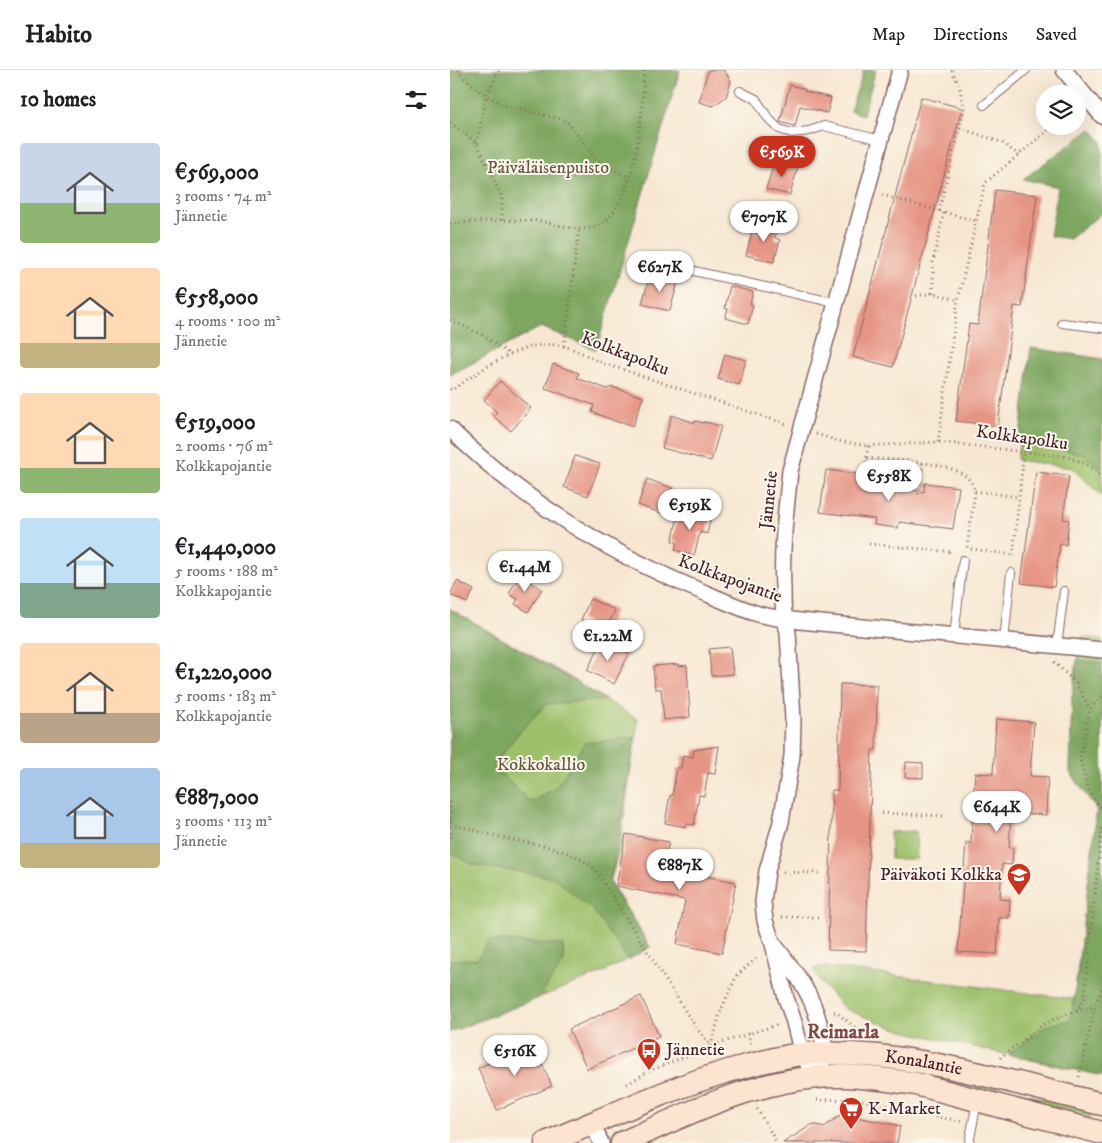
<!DOCTYPE html>
<meta charset="utf-8">
<style>
body{margin:0;font-family:"IM FELL DW Pica",serif;background:#f2f2f2;color:#202124;height:100vh;display:flex;flex-direction:column;font-size:19px;white-space:nowrap}
*{box-sizing:border-box;margin:0}
p{font-size:16px;color:#757577}
.icon{flex:none;width:28px;height:28px;fill:none;stroke:currentColor;stroke-width:2;stroke-linecap:round;stroke-linejoin:round}
.map{position:relative;flex:1;overflow:hidden}
.panel{display:flex;flex-direction:column;background:#fff;width:450px}
.panel>*{flex:none}
.fabs{position:absolute;left:586px;top:15px;display:grid;gap:10px}
.fabs a{display:grid;place-items:center;width:50px;height:50px;border-radius:50%;background:#fff;box-shadow:0 5px 20px #0002;font-size:25px}
.price{position:absolute;translate:-50% -42px;padding:0 11px;border-radius:18px;background:#fff;color:#222;font-size:16px;line-height:32px;filter:drop-shadow(0 1px 2px #0008)}
.price::after{content:'';position:absolute;left:50%;top:30px;width:15px;height:11px;margin-left:-8px;background:inherit;clip-path:polygon(0 0,100% 0,50% 100%)}
.price.on{background:#c8321e;color:#fff}
ul{padding:0;list-style:none}
li{display:flex;align-items:center;gap:15px;height:125px;padding:0 20px}
li span{display:grid;place-items:center;flex:none;width:140px;height:100px;border-radius:5px;color:#555}
li>.icon{margin-inline-start:auto}
span .icon{width:60px;height:60px;fill:#fffc;stroke-width:1}
li b{font-size:21px}
h2{display:flex;justify-content:space-between;align-items:center;height:60px;padding:0 20px;font-size:21px}
header{display:flex;align-items:center;gap:30px;box-sizing:border-box;height:70px;padding:0 25px;background:#fff;border-bottom:1px solid #e0e0e0}
header strong{font-size:24px}
nav{display:flex;gap:28px;margin-inline-start:auto;font-size:18px}
main{display:flex;flex:1;min-height:0}
.map>svg:first-child{display:block}
.green{fill:#9cc06a;stroke:#73704a}
.forest{fill:#7da65e;stroke:#646244}
.building{fill:#e69484}
.lines{fill:none;stroke-linecap:round;stroke-linejoin:round}
.service-casing{stroke:#876565;stroke-width:10}
.minor-casing{stroke:#876565;stroke-width:18}
.secondary-casing{stroke:#876565;stroke-width:25}
.path{stroke:#876565;stroke-width:3;stroke-dasharray:1 4;stroke-linecap:butt}
.service{stroke:#fff;stroke-width:8}
.minor{stroke:#fff;stroke-width:15}
.secondary{stroke:#fde4d1;stroke-width:22}
.labels{text-anchor:middle;dominant-baseline:central;stroke-width:4;stroke-linejoin:round;paint-order:stroke}
.park-label{font-size:18px;fill:#675741;stroke:#fbf7ec}
.street-label{font-size:18px;fill:#4a1f2b;stroke:#fbf7ec}
.poi-label{font-size:18px;fill:#4a1f2b;stroke:#fbf7ec;text-anchor:start}
.quarter-label{font-size:20px;font-weight:bold;fill:#81484a;stroke:#fbf7ec}
</style>
<header>
<strong>Habito</strong>
<nav><a>Map</a><a>Directions</a><a>Saved</a></nav>
</header>
<main>
<section class="panel">
<h2>10 homes<svg class="icon" aria-label="filters" viewBox="0 0 24 24"><path d="M4 7h16M4 17h16"/><circle cx="9" cy="7" r="2"/><circle cx="15" cy="17" r="2"/></svg></h2>
<ul>
<li><span style="background:linear-gradient(#c9d6e8 60%,#8fb573 0)"><svg class="icon" aria-label="home" viewBox="0 0 24 24"><path d="M3 11l9-7 9 7M6 9v11h12V9"/></svg></span><div><b>€569,000</b><p>3 rooms · 74 m²</p><p>Jännetie</p></div></li>
<li><span style="background:linear-gradient(#ffd9b3 75%,#c2b280 0)"><svg class="icon" aria-label="home" viewBox="0 0 24 24"><path d="M3 11l9-7 9 7M6 9v11h12V9"/></svg></span><div><b>€558,000</b><p>4 rooms · 100 m²</p><p>Jännetie</p></div></li>
<li><span style="background:linear-gradient(#ffd9b3 75%,#8fb573 0)"><svg class="icon" aria-label="home" viewBox="0 0 24 24"><path d="M3 11l9-7 9 7M6 9v11h12V9"/></svg></span><div><b>€519,000</b><p>2 rooms · 76 m²</p><p>Kolkkapojantie</p></div></li>
<li><span style="background:linear-gradient(#bfe0f5 65%,#7fa58c 0)"><svg class="icon" aria-label="home" viewBox="0 0 24 24"><path d="M3 11l9-7 9 7M6 9v11h12V9"/></svg></span><div><b>€1,440,000</b><p>5 rooms · 188 m²</p><p>Kolkkapojantie</p></div></li>
<li><span style="background:linear-gradient(#ffd9b3 70%,#b9a48a 0)"><svg class="icon" aria-label="home" viewBox="0 0 24 24"><path d="M3 11l9-7 9 7M6 9v11h12V9"/></svg></span><div><b>€1,220,000</b><p>5 rooms · 183 m²</p><p>Kolkkapojantie</p></div></li>
<li><span style="background:linear-gradient(#a9c7e8 75%,#c2b280 0)"><svg class="icon" aria-label="home" viewBox="0 0 24 24"><path d="M3 11l9-7 9 7M6 9v11h12V9"/></svg></span><div><b>€887,000</b><p>3 rooms · 113 m²</p><p>Jännetie</p></div></li>
</ul>
</section>
<div class="map">
<svg width="652" height="1073" viewBox="0 0 652 1073">
<rect width="100%" height="100%" fill="#fbf7ec"/>
<filter id="ink" filterUnits="userSpaceOnUse"><feTurbulence type="fractalNoise" baseFrequency=".02" numOctaves="2"/><feDisplacementMap in="SourceGraphic" scale="10" xChannelSelector="R" yChannelSelector="G"/><feConvolveMatrix kernelMatrix="1 2 1 2 8 2 1 2 1" color-interpolation-filters="sRGB"/></filter>
<filter id="wash" filterUnits="userSpaceOnUse"><feTurbulence type="fractalNoise" baseFrequency=".0096" numOctaves="4" result="noise"/><feDisplacementMap in="SourceGraphic" scale="20" xChannelSelector="R" yChannelSelector="G"/><feGaussianBlur stdDeviation="1.12" result="paint"/><feColorMatrix in="noise" values="0 0 0 0 0 0 0 0 0 0 0 0 0 0 0 0 0 1.4 0 .05"/><feComposite in="paint" operator="in"/></filter>
<g filter="url(#wash)">
<rect width="100%" height="100%" fill="#f7e7d2"/>
<path class="green" d="M581 278 652 289V426L622 398 567 390Z
M0 539 121 608 188 650 169 782 160 812 200 877 152 903 0 962Z
M631 567 652 569V1006L453 961 423 950 395 939 371 913 364 900 369 896 624 929 647 740 620 702 622 627Z
M466 761 467 789H441L440 762Z
M420 993 477 1000 642 1041 640 1049 483 1008 420 999Z"/>
<path class="forest" d="M0 0H230L146 280 91 257 0 305Z
M414 0H426L413 45 400 41Z
M641 59 652 72V143L620 169 600 166 608 117 573 109Z
M581 278 652 289V400L635 385 613 379 569 375Z
M0 539 156 630 96 634 66 666 43 696 80 732 106 718 135 673 186 667 160 812 200 877 178 890 142 839 103 807 24 795 0 782Z
M627 590 652 593V1006L559 984 596 956 620 950 623 938 647 740 620 702 622 627Z
M39 870 113 875 114 892 89 928 0 962V890L27 889Z"/>
<g id="blocks">
<path class="building" d="M258 0H274L281 11 276 27 263 36 249 32Z
M340 15 355 19 354 21 381 28 377 43 350 36 345 56 330 52Z
M471 27 512 38 443 297 403 287Z
M325 90 348 96 340 125 316 119Z
M545 120 587 125 572 237 564 236 548 356 506 351 519 254 528 255Z
M311 152 328 156 325 168 330 170 324 192 296 185 302 162 308 164Z
M200 204 228 211 220 241 192 234Z
M280 216 303 222 300 234 303 235 298 254 275 248 278 239 275 238Z
M275 284 296 290 289 315 268 309Z
M103 294 129 303 127 308 157 319 162 317 193 327 183 356 172 352 170 353 142 342 144 335 95 318Z
M50 311 81 338 61 361 43 346 47 342 34 330Z
M222 345 245 353V351L254 353V352L271 356 261 391 212 378Z
M125 386 150 394 138 426 114 417Z
M376 400 410 404 409 413 474 422 475 413 509 417 503 459 449 452 448 458 424 455 425 449 370 442Z
M586 402 619 406 613 449 619 450 616 475 610 474 604 517 571 513Z
M197 409 222 418 220 424 224 425 216 445 188 435Z
M230 439 261 447 257 464 250 462 244 486 225 480 227 472 222 471Z
M69 506 92 519 78 542 65 534 68 529 59 524Z
M7 511 24 520 17 533 0 525Z
M140 529 165 540 156 560 131 550Z
M153 570 179 584 164 614 137 600Z
M280 577 283 604 261 606 259 579Z
M229 594V596L237 595 240 647 214 650 211 619H205L203 596Z
M390 614 427 615 426 680H422L416 881 378 880 382 720H388Z
M546 649 584 652 580 706 598 707 596 745 561 743 559 778H563L562 795 552 794 550 829 560 830 559 848H549L547 884 508 882 516 773H521L525 703 543 704Z
M269 676 265 704 258 703 254 726 249 725 244 755 237 754 236 757 215 753 220 725 222 726 227 698H231L233 685 243 687 244 680Z
M456 692 473 693V708L455 707Z
M176 764 219 772 214 794 255 802 254 806 286 812 272 883 227 874 235 830 166 816Z
M191 926 209 966 137 999 119 959Z
M83 973 102 1016 47 1040 28 998Z
M392 1044 450 1056 447 1073H333L363 1054 374 1057Z"/>
</g>
</g>
<g filter="url(#ink)">
<use href="#blocks" fill-opacity="0" stroke="#876565" stroke-width="1"/>
<g class="lines">
<defs>
<path id="service" d="M290 21 306 29 318 48 329 59 342 63 359 61 374 56 431 70
M534 35 576 0
M244 201 386 233
M612 253 652 258
M504 566 513 490
M554 571 561 503
M607 576 614 521
M519 1073 527 1032"/>
<path id="minor" d="M614 0 652 46
M0 359C69 427 152 479 241 517 263 526 286 537 308 544 322 548 336 549 350 551L652 580
M325 876C348 905 365 928 372 965 374 975 377 982 372 992
M366 1007 352 984 344 952 336 928 323 874 315 851 313 832 317 801 331 752 342 686 343 650 338 562C333 547 333 533 333 517 331 478 336 440 340 401L450 0
M142 1053 151 1073"/>
<g id="secondary">
<path id="s1" d="M96 1073C163 1045 229 1013 300 995 317 991 334 986 352 984 368 982 384 984 401 984 486 988 570 1015 652 1034"/>
<path d="M172 1073C234 1045 298 1013 367 1007 400 1004 433 1009 466 1014L652 1063"/>
</g>
</defs>
<use href="#service" class="service-casing"/>
<use href="#minor" class="minor-casing"/>
<use href="#secondary" class="secondary-casing"/>
<path class="path" d="M9 0V3L32 23 51 34 117 51 147 91 179 107
M0 53 27 73 52 128V152
M510 58 551 72 569 85
M27 73 36 26 50 0
M432 125 526 151
M489 141 514 38 510 19 502 0
M0 154C27 151 61 149 88 151 106 153 127 163 144 157 187 143 193 38 194 0
M483 223V192L494 142
M466 226 483 223 508 230
M0 250 31 264 58 283
M114 276 129 159
M0 319 2 320C30 301 71 270 107 275 122 277 134 284 147 291L336 354
M366 364 388 371 418 376 488 372 611 386C630 390 639 393 652 408
M488 372 508 230 535 113 603 56
M417 388C442 390 494 391 514 405 520 409 523 415 525 421L517 478
M413 417 418 376
M525 421 569 427
M468 424 473 393
M419 474 503 482
M521 479 563 485
M563 485 574 381
M604 592 626 613 640 639
M652 627 640 639 630 689 637 717 652 740
M0 732V770
M432 743 493 746
M0 755C15 757 28 761 42 765 79 775 114 774 145 799L245 956 261 976
M333 802 370 803
M332 847H369
M626 941 634 930 652 755
M384 942H386L412 963
M298 963 301 975
M261 976 271 940 287 905 306 889
M550 988 594 954 614 945 645 936
M629 1007 645 936 652 918
M177 1014 199 1001 261 976 329 954
M367 1030 401 1029
M412 1030 486 1047 511 1051
M307 1039 327 1073"/>
<use href="#service" class="service"/>
<use href="#minor" class="minor"/>
<use href="#secondary" class="secondary"/>
</g>
</g>
<defs>
<symbol id="school-pin" viewBox="-11 -11 22 30"><path d="M0 17L-7.5 6A9.5 9.5 0 1 1 7.5 6Z" fill="#c8321e" stroke="#fbf7ec"/><path d="M0-5L7-2L0 1L-7-2ZM-4 1L0 2.5L4 1V4Q0 6-4 4Z" fill="#fff"/></symbol>
<symbol id="bus-pin" viewBox="-11 -11 22 30"><path d="M0 17L-7.5 6A9.5 9.5 0 1 1 7.5 6Z" fill="#c8321e" stroke="#fbf7ec"/><path d="M-5-6H5V4H4V6H2V4H-2V6H-4V4H-5ZM-3.5-4V0h7V-4ZM-3.5 1.2v1.5H-2V1.2ZM2 1.2v1.5H3.5V1.2Z" fill="#fff"/></symbol>
<symbol id="supermarket-pin" viewBox="-11 -11 22 30"><path d="M0 17L-7.5 6A9.5 9.5 0 1 1 7.5 6Z" fill="#c8321e" stroke="#fbf7ec"/><path d="M-6-5.5h2.5l.6 2H6L4.5 2H-2.5L-4.4-4H-6ZM-1.5 3.2a1.3 1.3 0 1 0 .1 0ZM3 3.2a1.3 1.3 0 1 0 .1 0Z" fill="#fff"/></symbol>
</defs>
<g fill-rule="evenodd">
<use href="#school-pin" x="555" y="791" width="28" height="38"/>
<use href="#bus-pin" x="185" y="966" width="28" height="38"/>
<use href="#supermarket-pin" x="387" y="1025" width="28" height="38"/>
</g>
<g class="labels">
<g class="park-label">
<text x="98" y="98">Päiväläisenpuisto</text>
<text x="91" y="695">Kokkokallio</text>
</g>
<g class="street-label">
<text transform="translate(175 284) rotate(21)">Kolkkapolku</text>
<text transform="translate(572 368) rotate(8)">Kolkkapolku</text>
<text transform="translate(319 430) rotate(-84)">Jännetie</text>
<text transform="translate(280 509) rotate(20)">Kolkkapojantie</text>
<text stroke="none"><textPath href="#s1" startOffset="394">Konalantie</textPath></text>
</g>
<g class="poi-label">
<text x="552" y="805" text-anchor="end">Päiväkoti Kolkka</text>
<text x="216" y="980">Jännetie</text>
<text x="418" y="1039">K-Market</text>
</g>
<g class="quarter-label">
<text x="393" y="962">Reimarla</text>
</g>
</g>
</svg>
<div class="fabs">
<a><svg class="icon" aria-label="layers" viewBox="0 0 24 24"><path d="M12 4l9 5-9 5-9-5zM3 14l9 5 9-5"/></svg></a>
</div>
<b class="price on" style="left:332px;top:108px">€569K</b>
<b class="price" style="left:314px;top:173px">€707K</b>
<b class="price" style="left:210px;top:223px">€627K</b>
<b class="price" style="left:439px;top:432px">€558K</b>
<b class="price" style="left:240px;top:461px">€519K</b>
<b class="price" style="left:75px;top:523px">€1.44M</b>
<b class="price" style="left:158px;top:592px">€1.22M</b>
<b class="price" style="left:547px;top:763px">€644K</b>
<b class="price" style="left:230px;top:821px">€887K</b>
<b class="price" style="left:65px;top:1007px">€516K</b>
</div>
</main>
